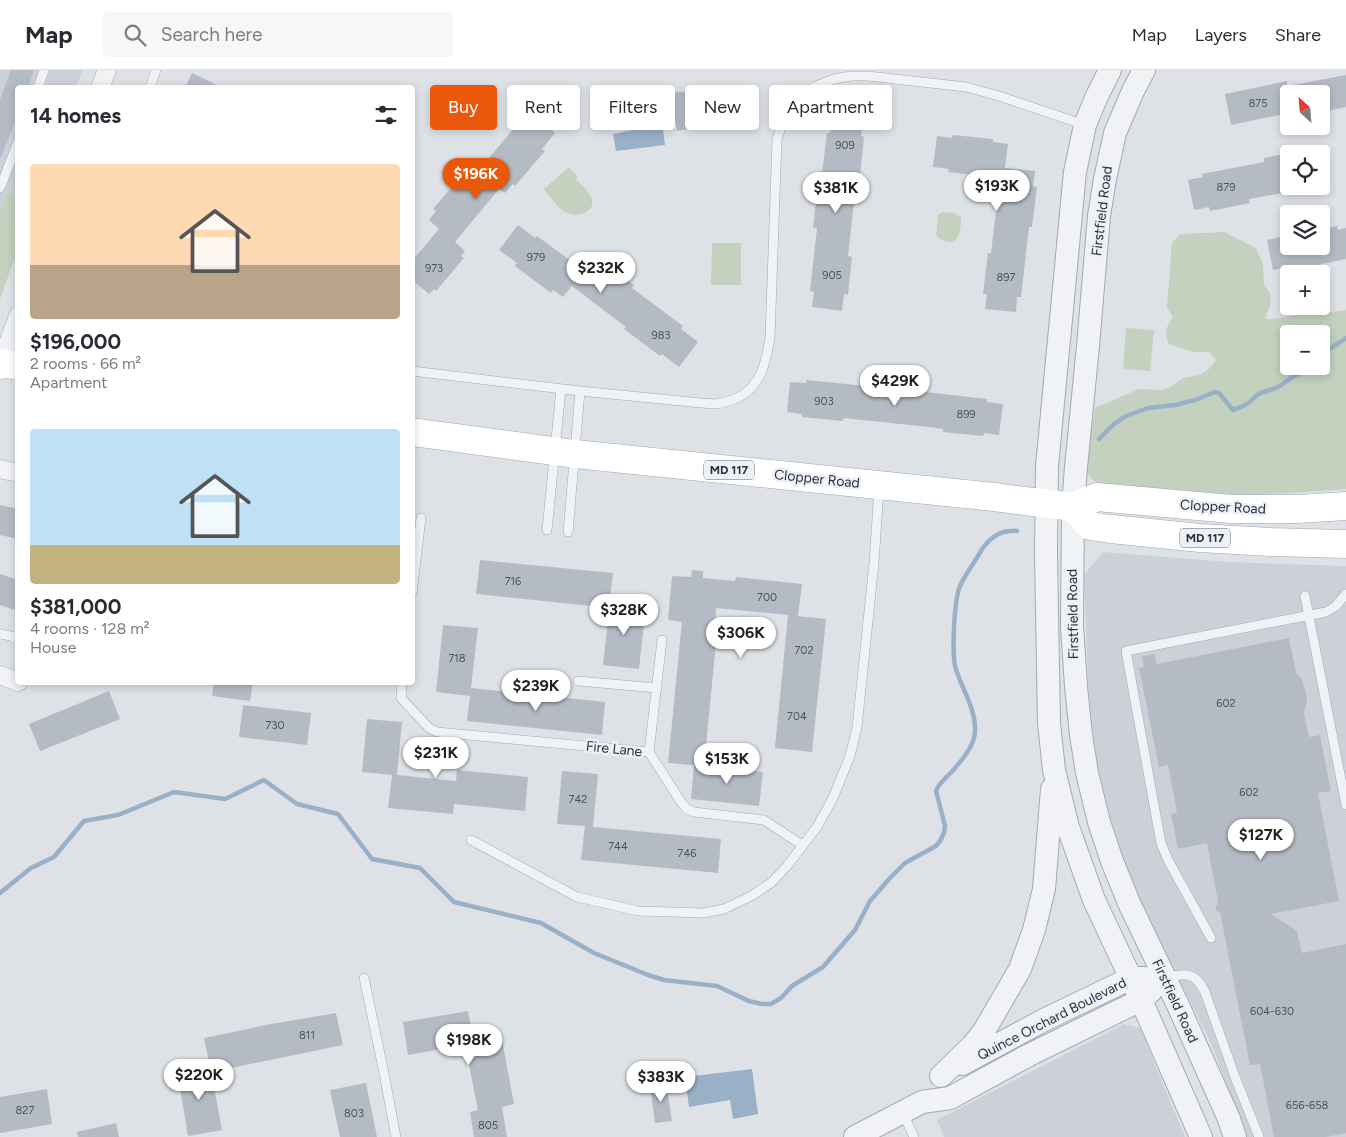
<!DOCTYPE html>
<meta charset="utf-8">
<style>
body{margin:0;font-family:Figtree,sans-serif;background:#f7f7f7;color:#2b2b33;height:100vh;display:flex;flex-direction:column;font-size:19px;white-space:nowrap}
*{box-sizing:border-box;margin:0}
p{font-size:16px;color:#7c7c81}
.icon{flex:none;width:28px;height:28px;fill:none;stroke:currentColor;stroke-width:2;stroke-linecap:round;stroke-linejoin:round}
.map{position:relative;flex:1;overflow:hidden}
.panel{position:absolute;left:15px;top:15px;width:400px;height:600px;display:flex;flex-direction:column;background:#fff;border-radius:5px;box-shadow:0 2px 8px #0003}
.panel>*{flex:none}
.hud{position:absolute;left:430px;top:15px;width:475px;height:45px;display:flex;gap:10px}
.needle{width:32px;rotate:334deg}
.controls{position:absolute;left:1280px;top:15px;display:grid;gap:10px}
.controls a{display:grid;place-items:center;width:50px;height:50px;border-radius:5px;background:#fff;box-shadow:0 2px 8px #0003;font-size:25px}
.price{position:absolute;translate:-50% -42px;padding:0 11px;border-radius:18px;background:#fff;color:#222;font-size:16px;line-height:32px;filter:drop-shadow(0 1px 2px #0008)}
.price::after{content:'';position:absolute;left:50%;top:30px;width:15px;height:11px;margin-left:-8px;background:inherit;clip-path:polygon(0 0,100% 0,50% 100%)}
.price.on{background:#ea580c;color:#fff}
ul{padding:0;list-style:none}
li{display:grid;align-content:center;gap:10px;height:265px;padding:0 15px}
li span{display:grid;place-items:center;height:155px;border-radius:5px;color:#555}
li>.icon{margin-inline-start:auto}
span .icon{width:90px;height:90px;fill:#fffc;stroke-width:1}
li b{font-size:21px}
h2{display:flex;justify-content:space-between;align-items:center;height:60px;padding:0 15px;font-size:21px}
.pill{padding:0 18px;border-radius:5px;background:#fff;box-shadow:0 2px 8px #0003;font-size:18px;line-height:45px}
.pill.on{background:#ea580c;color:#fff}
header{display:flex;align-items:center;gap:30px;box-sizing:border-box;height:70px;padding:0 25px;background:#fff;border-bottom:1px solid #e1e1e2}
header strong{font-size:24px}
nav{display:flex;gap:28px;margin-inline-start:auto;font-size:18px}
.search{width:350px;height:45px;background:#f7f7f7;display:flex;align-items:center;gap:12px;box-sizing:border-box;padding:0 18px;border-radius:5px;color:#7c7c81;font-size:19px}
.map>svg:first-child{display:block}
.built{fill:#ccd1d9}
.green{fill:#c4d1bf;fill-rule:evenodd}
.water{fill:#99b0c7}
.lines{fill:none;stroke-linecap:round;stroke-linejoin:round}
.stream{stroke:#99b0c7;stroke-width:4.5}
.building{fill:#b5bbc4}
.service-casing{stroke:#a3a9b1;stroke-width:10}
.minor-casing{stroke:#a3a9b1;stroke-width:19}
.tertiary-casing{stroke:#a3a9b1;stroke-width:24}
.primary-casing{stroke:#9da6b3;stroke-width:29}
.service{stroke:#f0f2f6;stroke-width:9}
.minor{stroke:#f0f2f6;stroke-width:18}
.tertiary{stroke:#f0f2f6;stroke-width:22}
.primary{stroke:#fff;stroke-width:28}
.labels{text-anchor:middle;dominant-baseline:central;stroke-width:5;stroke-linejoin:round;paint-order:stroke}
.number-label{font-size:11px;fill:#4a5360}
.shield{fill:#edf0f5;stroke:#626a75;stroke-width:1}
.shield-label{font-size:12px;font-weight:bold;fill:#27303e}
.street-label{font-size:14px;fill:#27303e;stroke:#edf0f5}
</style>
<header>
<strong>Map</strong>
<div class="search"><svg class="icon" aria-label="search" viewBox="0 0 24 24"><circle cx="10" cy="10" r="6"/><path d="M15 15l6 6"/></svg>Search here</div>
<nav><a>Map</a><a>Layers</a><a>Share</a></nav>
</header>
<div class="map">
<svg width="1346" height="1067" viewBox="0 0 1346 1067">
<rect width="100%" height="100%" fill="#dee2e7"/>
<path class="built" d="M0 0H83L76 17 18 18 17 169 0 214Z
M1103 482 1229 492 1346 496V1067H1247L1210 971 1142 835 1123 788 1104 726 1094 674 1088 611 1084 505Z
M1124 954 1140 958 1185 1067H944L937 1050Z"/>
<path class="green" d="M569 97 578 107 576 109C581 114 588 120 591 127 598 142 576 149 565 142 557 137 550 127 544 119Z
M10 124 17 127V182L0 229V142L6 126Z
M942 142 954 143 961 147C961 153 961 162 957 168 952 176 941 171 936 165L938 145Z
M1224 162 1256 178 1263 195 1264 214 1270 223 1271 232 1265 249C1277 249 1285 247 1297 245 1313 243 1330 243 1346 240V419C1307 422 1267 425 1228 424 1185 423 1142 418 1099 414 1094 411 1089 408 1088 402 1085 392 1093 351 1095 338L1139 319 1161 320 1170 317 1183 308 1200 305 1209 299 1216 290 1209 282H1193L1169 274C1164 262 1166 257 1173 247L1167 237 1172 172 1181 164ZM1289 264H1321V296H1289Z
M712 173H741V215H711Z
M1126 258 1154 260 1150 301 1123 299Z"/>
<path class="water" d="M657 18 665 75 616 81 613 64 634 60 628 22Z
M752 999 758 1044 733 1049 730 1030 689 1037 685 1007Z"/>
<g class="lines">
<path class="stream" d="M1321 286C1328 279 1338 274 1346 268
M1099 369 1114 354 1126 346 1148 338 1175 335 1195 330 1215 322 1219 323 1233 340C1239 338 1246 335 1251 331 1254 328 1256 325 1260 323 1266 321 1272 320 1278 317 1285 313 1291 307 1298 304 1304 301 1311 301 1316 296
M0 823 31 798 54 787 84 751 118 745 174 722 225 729 264 710 297 734 338 744 372 789 420 798 454 832 541 853 594 883 648 905 664 910 717 916 749 931 762 934H771L781 928 792 916 823 897 829 890 855 860 870 831 890 808 905 793 936 776 940 771 944 763 945 756 936 721C939 712 949 706 955 698 963 689 975 674 975 661 976 638 961 618 955 596 952 579 954 531 960 516 965 505 972 496 978 486 986 471 998 459 1017 461"/>
</g>
<path class="building" d="M11 0H34L28 18H18V44L1 87H0V30Z
M192 3 223 18H185Z
M1346 5V37L1321 42V24H1289V43L1231 55 1225 24 1287 11V16Z
M689 21 694 58 677 61 671 23Z
M616 36 618 54 605 56 603 38Z
M532 43 555 63 542 79 545 81 515 116 513 114 505 123 499 119 455 172 465 181 461 186 464 188 436 221 434 219 429 224 412 210V191L439 159 429 150 436 141 433 139 463 104 465 106 473 97 478 101 515 57 518 59Z
M832 47 863 51 861 66 864 67 860 105H857L848 186 852 187 848 225 844 224 842 241 812 237 814 222 810 221 817 158H813L817 120H820L827 63H830Z
M953 65 993 69V72L1008 74 1005 98 1035 101 1033 116 1037 117 1032 157H1029L1021 227H1017L1016 242 985 239 987 224H983L988 183H991L1000 108 948 102 949 99 933 97 937 66 952 68Z
M1289 83V122L1249 129 1250 133 1210 141 1209 137 1194 140 1188 110 1203 107 1202 104 1264 92V88Z
M518 155 535 168 537 166 583 200 592 189 597 192 599 189 634 215 632 218 683 256 681 259 698 272 679 297 662 284 660 286 624 259 626 257 572 216 563 227 553 220 551 223 515 196 517 193 499 180Z
M1337 156 1338 160 1346 158V189L1289 201 1288 197 1273 200 1267 170 1289 165V176H1321V159Z
M806 310 876 317 877 314 918 318 917 321 987 329V332L1003 334 999 365 984 363 983 366 943 362V359L929 357 843 348V351L802 347V344L787 342 790 312 806 313Z
M0 435 18 439V469L0 465Z
M480 490 613 503 609 538 476 524Z
M692 500 703 501V508L735 511 736 507 802 514 798 546H797L826 549 812 682 775 678 788 545 716 538 714 563H717L704 696 668 693 682 552 668 550 672 506 691 507Z
M0 504 18 510V541L0 535Z
M610 532 646 536 639 599 603 595Z
M443 555 478 558 470 626 436 622Z
M1289 568 1296 602 1301 608 1306 622 1307 631 1304 643 1309 667 1320 665 1331 721 1318 723 1339 831 1271 844 1297 861 1302 883 1346 874V1063L1326 1067H1274L1260 994 1250 995 1220 842 1215 840 1218 831 1207 773 1178 779 1171 744 1177 742 1168 695 1159 697 1139 598 1144 597 1142 586 1154 584 1157 594Z
M214 612H253L250 631 212 626Z
M471 618 605 632 602 665 467 651Z
M109 621 120 649 40 681 29 654Z
M243 635 311 643 307 675 239 667Z
M367 649 402 652 397 705 456 711 457 700 528 707 525 741 454 734 453 744 388 738 392 705 362 702Z
M694 695 763 702 759 736 691 729Z
M562 701 598 704 593 757 721 769 718 803 581 790 585 756 557 754Z
M468 941 474 974H472L502 970 514 1034 502 1037 507 1067H474L470 1042 478 1040 465 975 408 985 403 952Z
M336 943 343 975 211 1002 204 968 271 954Z
M210 996 222 1060 188 1066 177 1000Z
M666 1012 672 1051 655 1053 650 1015Z
M366 1013 377 1067H340L330 1020Z
M47 1019 52 1054 0 1063V1027Z
M116 1053 119 1067H78L77 1062Z"/>
<g class="lines">
<defs>
<path id="service" d="M38 18 44 0
M150 18 156 0
M0 118 18 72
M412 301 580 321 701 333C706 333 711 334 716 334 724 333 732 330 739 327 762 315 766 291 770 268L777 69 787 40 796 30 814 17 834 9 851 6H868L966 17 999 26 1085 55
M547 460 561 319
M568 462 580 321
M412 523 421 448
M1305 526 1346 735
M0 564 11 566 18 569
M578 611 657 618
M402 612 401 628 429 658 437 662 649 682 681 732 687 739 694 742 764 750 802 775
M649 682 662 570
M471 770 577 827 638 841 704 843 724 839 753 825 772 812 787 796 817 757 833 728 850 686 857 657 874 493 879 418
M1211 868 1168 790 1161 773 1126 581 1326 542 1336 536 1346 524
M364 908 383 998 396 1067
M1165 908C1185 903 1195 901 1205 922L1235 1007 1259 1067
M903 1043 914 1067"/>
<path id="minor" d="M100 18 107 0
M0 301 1 293 18 246
M0 399 18 403
M0 605 18 612"/>
<path id="tertiary" d="M1110 0 1096 28 1085 55 1075 102 1047 396 1046 483 1049 653 1054 700 1068 757 1094 830 1141 930 1201 1067
M1144 0 1133 21 1115 63 1105 109 1099 146 1088 276 1076 397 1073 437 1072 556 1076 616 1081 665 1087 703 1099 752 1112 791 1129 833 1177 933 1229 1049 1235 1067
M962 994 1044 950 1131 908H1144
M941 1006 973 975 984 961 1020 899 1034 860 1044 819 1052 719
M855 1067 922 1032 950 1028 1029 985 1141 930 1151 921"/>
<path id="primary" d="M0 293 18 296
M412 362 575 384 994 427 1073 437 1097 427 1231 439H1298L1346 436
M1073 437 1090 456 1111 459 1200 468 1270 472 1346 474"/>
</defs>
<use href="#service" class="service-casing"/>
<use href="#minor" class="minor-casing"/>
<use href="#tertiary" class="tertiary-casing"/>
<use href="#primary" class="primary-casing"/>
<use href="#service" class="service"/>
<use href="#minor" class="minor"/>
<use href="#tertiary" class="tertiary"/>
<use href="#primary" class="primary"/>
</g>
<g class="labels">
<g class="number-label">
<text x="1258" y="33">875</text>
<text x="845" y="75">909</text>
<text x="1226" y="117">879</text>
<text x="536" y="187">979</text>
<text x="434" y="198">973</text>
<text x="832" y="205">905</text>
<text x="1006" y="207">897</text>
<text x="661" y="265">983</text>
<text x="824" y="331">903</text>
<text x="966" y="344">899</text>
<text x="513" y="511">716</text>
<text x="767" y="527">700</text>
<text x="804" y="580">702</text>
<text x="457" y="588">718</text>
<text x="1226" y="633">602</text>
<text x="797" y="646">704</text>
<text x="275" y="655">730</text>
<text x="1249" y="722">602</text>
<text x="578" y="729">742</text>
<text x="618" y="776">744</text>
<text x="687" y="783">746</text>
<text x="1272" y="941">604-630</text>
<text x="307" y="965">811</text>
<text x="1307" y="1035">656-658</text>
<text x="25" y="1040">827</text>
<text x="354" y="1043">803</text>
<text x="488" y="1055">805</text>
</g>
<g class="shield">
<rect x="704" y="390.5" width="50" height="19" rx="4"/>
<rect x="1180" y="458.5" width="50" height="19" rx="4"/>
</g>
<g class="shield-label">
<text x="729" y="400">MD 117</text>
<text x="1205" y="468">MD 117</text>
</g>
<g class="street-label">
<text transform="translate(1102 141) rotate(-83)">Firstfield Road</text>
<text transform="translate(817 409) rotate(6)">Clopper Road</text>
<text transform="translate(1223 437) rotate(3)">Clopper Road</text>
<text transform="translate(1073 544) rotate(-91)">Firstfield Road</text>
<text transform="translate(614 679) rotate(6)">Fire Lane</text>
<text transform="translate(1175 931) rotate(65)">Firstfield Road</text>
<text transform="translate(1052 949) rotate(-27)">Quince Orchard Boulevard</text>
</g>
</g>
</svg>
<div class="controls">
<a><svg class="needle" viewBox="-14 -14 28 28"><path d="M0-13l5 13h-10z" fill="#e53935"/><path d="M0 13l5-13h-10z" fill="#7c7c81"/></svg></a>
<a><svg class="icon" aria-label="locate" viewBox="0 0 24 24"><circle cx="12" cy="12" r="6"/><path d="M12 2v4M12 18v4M2 12h4M18 12h4"/></svg></a>
<a><svg class="icon" aria-label="layers" viewBox="0 0 24 24"><path d="M12 4l9 5-9 5-9-5zM3 14l9 5 9-5"/></svg></a>
<a>+</a>
<a>−</a>
</div>
<b class="price on" style="left:476px;top:130px">$196K</b>
<b class="price" style="left:997px;top:142px">$193K</b>
<b class="price" style="left:836px;top:144px">$381K</b>
<b class="price" style="left:601px;top:224px">$232K</b>
<b class="price" style="left:895px;top:337px">$429K</b>
<b class="price" style="left:624px;top:566px">$328K</b>
<b class="price" style="left:741px;top:589px">$306K</b>
<b class="price" style="left:536px;top:642px">$239K</b>
<b class="price" style="left:436px;top:709px">$231K</b>
<b class="price" style="left:727px;top:715px">$153K</b>
<b class="price" style="left:1261px;top:791px">$127K</b>
<b class="price" style="left:469px;top:996px">$198K</b>
<b class="price" style="left:199px;top:1031px">$220K</b>
<b class="price" style="left:661px;top:1033px">$383K</b>
<div class="hud">
<a class="pill on">Buy</a>
<a class="pill">Rent</a>
<a class="pill">Filters</a>
<a class="pill">New</a>
<a class="pill">Apartment</a>
</div>
<section class="panel">
<h2>14 homes<svg class="icon" aria-label="filters" viewBox="0 0 24 24"><path d="M4 7h16M4 17h16"/><circle cx="9" cy="7" r="2"/><circle cx="15" cy="17" r="2"/></svg></h2>
<ul>
<li><span style="background:linear-gradient(#ffd9b3 65%,#b9a48a 0)"><svg class="icon" aria-label="home" viewBox="0 0 24 24"><path d="M3 11l9-7 9 7M6 9v11h12V9"/></svg></span><div><b>$196,000</b><p>2 rooms · 66 m²</p><p>Apartment</p></div></li>
<li><span style="background:linear-gradient(#bfe0f5 75%,#c2b280 0)"><svg class="icon" aria-label="home" viewBox="0 0 24 24"><path d="M3 11l9-7 9 7M6 9v11h12V9"/></svg></span><div><b>$381,000</b><p>4 rooms · 128 m²</p><p>House</p></div></li>
</ul>
</section>
</div>
